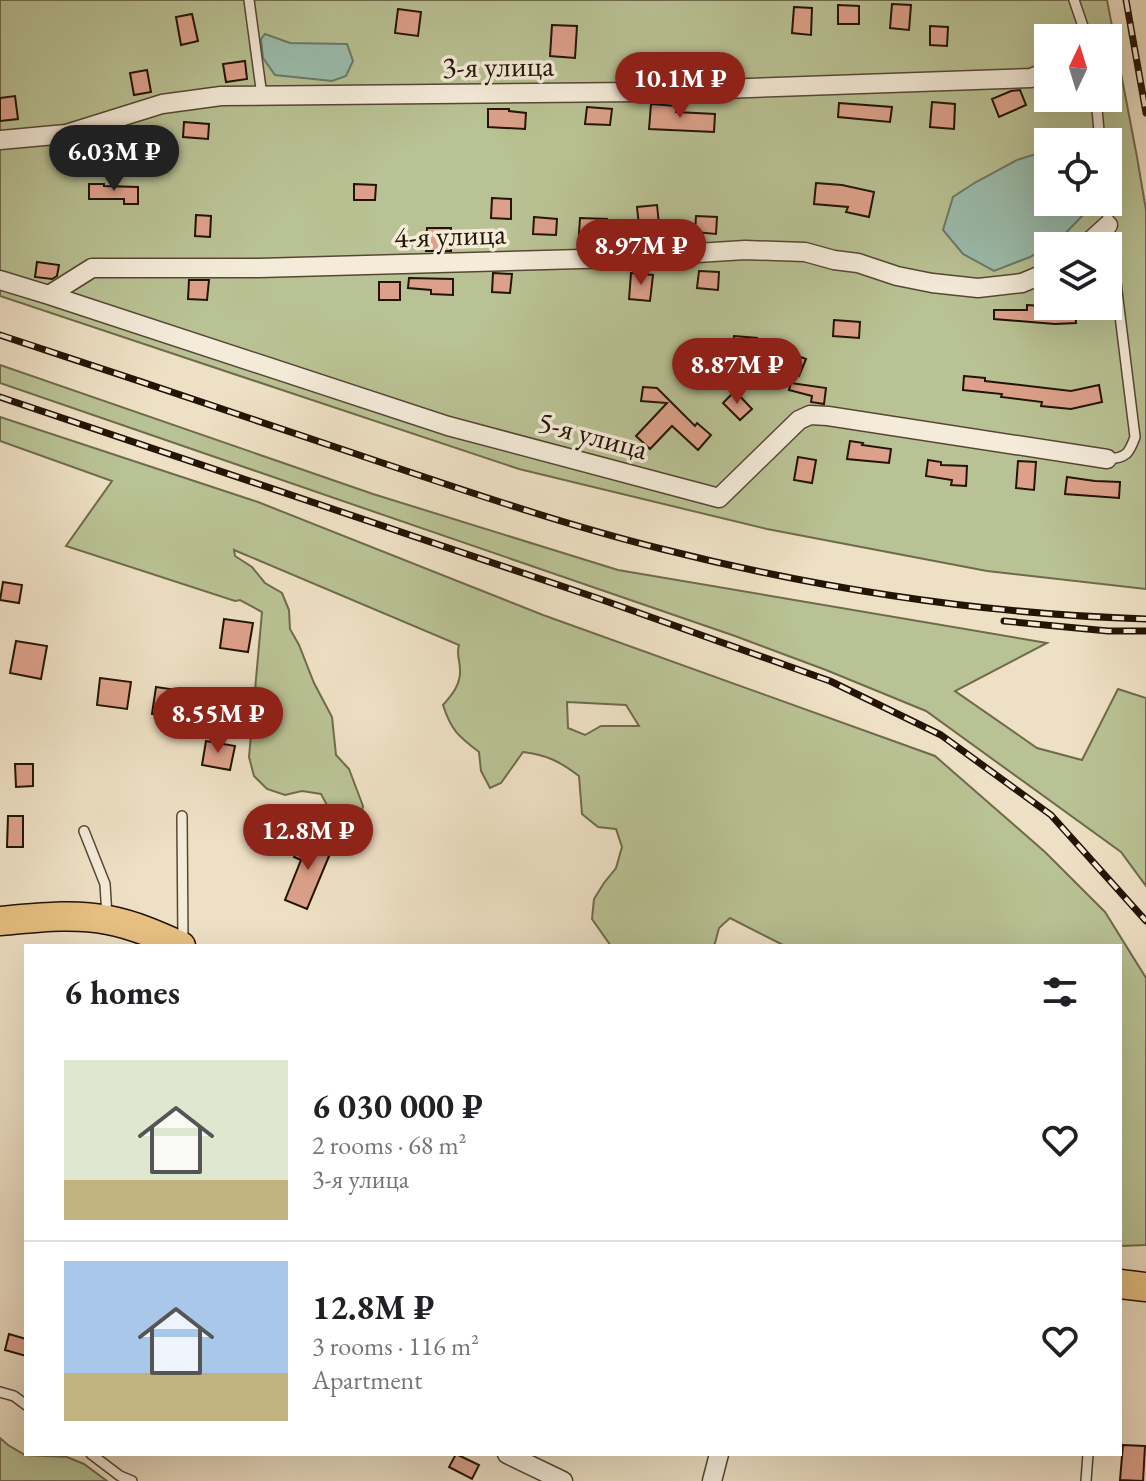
<!DOCTYPE html>
<meta charset="utf-8">
<style>
body{margin:0;font-family:"EB Garamond",serif;background:#f6f6f6;color:#202124;height:100vh;display:flex;flex-direction:column;font-size:30px;white-space:nowrap}
*{box-sizing:border-box;margin:0}
p{font-size:26px;color:#757577}
.icon{flex:none;width:44px;height:44px;fill:none;stroke:currentColor;stroke-width:2;stroke-linecap:round;stroke-linejoin:round}
.map{position:relative;flex:1;overflow:hidden}
.drawer{position:absolute;left:24px;top:944px;width:1098px;height:512px;display:flex;flex-direction:column;background:#fff;border-radius:0px;box-shadow:0 8px 32px #0002}
.drawer>*{flex:none}
.needle{width:52px;rotate:4deg}
.buttons{position:absolute;left:1034px;top:24px;display:grid;gap:16px}
.buttons a{display:grid;place-items:center;width:88px;height:88px;border-radius:0px;background:#fff;box-shadow:0 8px 32px #0002;font-size:40px}
.price{position:absolute;translate:-50% -68px;padding:0 18px;border-radius:28px;background:#8f2418;color:#fff;font-size:26px;line-height:52px;filter:drop-shadow(0 2px 4px #0008)}
.price::after{content:'';position:absolute;left:50%;top:48px;width:24px;height:18px;margin-left:-12px;background:inherit;clip-path:polygon(0 0,100% 0,50% 100%)}
.price.current{background:#222;color:#fff}
ul{padding:0;list-style:none}
li{display:flex;align-items:center;gap:24px;height:200px;padding:0 40px}
li+li{border-top:2px solid #e0e0e0}
li span{display:grid;place-items:center;flex:none;width:224px;height:160px;border-radius:0px;color:#555}
li>.icon{margin-inline-start:auto}
span .icon{width:96px;height:96px;fill:#fffc;stroke-width:1}
li b{font-size:34px}
h2{display:flex;justify-content:space-between;align-items:center;height:96px;padding:0 40px;font-size:34px}
.map>svg:first-child{display:block}
.green{fill:#b9c294;stroke:#6e6b4c;stroke-width:2;fill-rule:evenodd}
.water{fill:#9bbeae;stroke:#6b7a6a;stroke-width:2}
.building{fill:#dda18b;stroke:#241404;stroke-width:2}
.lines{fill:none;stroke-linecap:round;stroke-linejoin:round}
.lane-casing{stroke:#564734;stroke-width:12}
.street-casing{stroke:#564734;stroke-width:21}
.primary-casing{stroke:#241404;stroke-width:31}
.lane{stroke:#f4ebd9;stroke-width:9}
.street{stroke:#f4ebd9;stroke-width:18}
.primary{stroke:#e7c082;stroke-width:28}
.rail-casing{stroke:#241404;stroke-width:7}
.rail{stroke:#f4ebd9;stroke-width:4;stroke-dasharray:12;stroke-linecap:butt}
.labels{text-anchor:middle;dominant-baseline:central;stroke-width:7;stroke-linejoin:round;paint-order:stroke}
.street-label{font-size:30px;fill:#241404;stroke:#f4ebd9}
</style>
<div class="map">
<svg width="1146" height="1481" viewBox="0 0 1146 1481">
<rect width="100%" height="100%" fill="#eee0c4"/>
<filter id="stains"><feTurbulence type="fractalNoise" baseFrequency=".0025" numOctaves="4"/><feColorMatrix values="0 0 0 0 .2 0 0 0 0 .09 0 0 0 0 .02 0 0 0 .5 -.17"/></filter>
<radialGradient id="worn" r=".72"><stop offset=".6" stop-color="#630" stop-opacity="0"/><stop offset="1" stop-color="#630" stop-opacity=".3"/></radialGradient>
<path class="green" d="M0 0H1107L1137 157 1146 210V589L987 571 767 529 519 469 0 296ZM1048 38H1108V98H1048ZM1048 142H1108V202H1048ZM1048 246H1108V306H1048Z
M0 365 373 494 618 570 1047 643 955 691 1037 748 1082 760 1118 689 1146 698V886L1121 852 926 711 826 670 735 636 0 383Z
M0 417 258 502 543 615 935 756 1045 852 1105 912 1146 978V1245L1120 1246V946H785L730 918 719 928 715 943 713 946H611L592 919 594 899 604 883 616 868 622 847 616 829 598 827 582 814 579 776C559 761 547 755 523 752L501 783 490 788 481 771 479 752C458 736 451 730 443 705 452 695 461 684 460 670 460 660 456 654 459 645L234 550 235 556 252 567 265 583 282 593 289 610 290 629 299 645 314 683 332 717 336 755 349 769 363 806 359 827C335 822 332 815 321 794L302 791 285 795 267 789 254 776 249 757 262 612 240 600 235 601 66 546 112 481 0 441ZM567 702 626 705 639 726H601L585 735 568 728Z
M0 1438 8 1445 25 1455 67 1457 84 1464 107 1481H0Z"/>
<path class="water" d="M265 34 290 43 347 44 353 61 346 76 332 81 275 75 263 58 261 39Z
M1048 150V202H1085L1084 214 1058 241 1030 257 994 271 963 254 943 230 953 197 976 182 1017 160Z"/>
<path class="building" d="M892 4 911 5 909 30 890 28Z
M838 5 859 6V24H838Z
M794 7 812 8 811 35 792 33Z
M398 9 421 12 418 36 395 33Z
M192 14 198 41 181 45 176 17Z
M552 25 577 26 575 58 550 56Z
M930 26 948 27 947 46 930 45Z
M245 61 247 79 226 82 223 64Z
M147 70 151 92 134 95 130 73Z
M1020 90 1026 105 999 117 992 99 1011 91Z
M15 96 18 119 0 121V98Z
M932 102 955 104 954 129 930 127Z
M839 103 892 107 890 122 838 117Z
M651 104 676 106V112L715 114 714 132 649 129Z
M587 107 612 109 610 125 585 124Z
M488 109H509V111L526 113 525 129 488 127Z
M184 122 209 124 208 139 183 137Z
M816 183 842 185 874 192 869 217 846 212 848 207 814 204Z
M89 184H104V186L138 187V204H124V199H89Z
M354 184 376 185 375 200H354Z
M492 198 511 199V219L491 218Z
M657 205 659 224 639 226 637 207Z
M196 215 211 216 210 237 195 236Z
M696 216 717 217 716 234 695 232Z
M534 217 557 219 556 235 533 234Z
M580 218 607 219 606 235 579 234Z
M427 228H451V251H426Z
M37 262 59 265 57 276 52 279 35 277Z
M699 271 719 272 718 290 697 288Z
M493 273 512 274 510 293 492 292Z
M631 273 653 275 650 301 629 299Z
M409 278 453 279V295L431 294V290L408 288Z
M189 280H209L207 300 188 299Z
M379 282H400V300H379Z
M1027 305 1055 307 1054 313 1075 311 1076 323 1055 324 994 319V310H1027Z
M834 320 860 322 859 338 833 336Z
M734 336 757 338 755 353 732 350Z
M788 352 806 359 799 376 782 369Z
M964 376 985 378V381L1071 391 1099 385 1102 402 1071 409 1041 406 1042 402 1001 397 1002 394 963 390Z
M791 383 826 388 824 404 811 402 812 396 789 390Z
M643 387 657 388 695 426 697 423 711 435 698 450 672 426 650 449 636 436 667 403 641 401Z
M735 391 752 409 740 420 723 403Z
M850 441 863 443 862 445 891 449 889 463 847 459Z
M798 457 816 460 812 483 794 480Z
M928 460 941 462V465L967 466 966 486 951 485 952 480 926 476Z
M1018 461 1036 462 1034 490 1016 488Z
M1067 477 1095 481 1120 482 1119 498 1065 494Z
M3 582 22 585 19 603 0 600Z
M224 619 253 623 248 652 220 648Z
M16 641 47 646 41 679 10 673Z
M100 678 131 682 127 709 97 705Z
M156 687 177 690 173 717 152 714Z
M206 741 235 746 230 770 202 765Z
M15 764H33V786L16 787Z
M8 816H23V847H7Z
M301 837 332 849 307 909 285 900 301 860 294 857Z
M9 1334 26 1339V1356L5 1350Z
M1123 1445 1145 1446 1143 1481 1120 1480Z
M456 1454 479 1465 472 1479 449 1467Z"/>
<g class="lines">
<defs>
<path id="lane" d="M249 0 262 96
M1074 0 1087 38
M1096 98 1100 142
M1106 202 1135 437C1129 454 1126 458 1107 459
M182 816 183 943
M84 831 105 884 107 917
M0 1392 14 1396 26 1405
M91 1454 120 1476 132 1481
M1086 1481 1088 1454"/>
<path id="street" d="M0 140 66 134 162 104 221 96 636 92 1031 78 1048 71
M1085 246 1108 225
M0 280 49 295 92 268H259L617 258 745 250 805 252 834 260 858 263 897 276 932 283 978 288 1022 283 1048 272
M49 295 448 426 719 498 799 420 810 415 828 416 1107 459
M507 1454 563 1481
M712 1481 719 1454"/>
<path id="primary" d="M0 921C35 918 73 913 108 920 134 925 157 935 181 946
M1120 1284 1146 1287"/>
</defs>
<use href="#lane" class="lane-casing"/>
<use href="#street" class="street-casing"/>
<use href="#primary" class="primary-casing"/>
<use href="#lane" class="lane"/>
<use href="#street" class="street"/>
<use href="#primary" class="primary"/>
<defs>
<path id="rail" d="M1126 0 1146 113
M0 335C119 374 237 414 356 454 457 488 558 523 662 549 820 589 983 614 1146 619
M0 397 597 598 830 681 941 735 1051 815 1146 921
M1004 621 1108 631H1146"/>
</defs>
<use href="#rail" class="rail-casing"/>
<use href="#rail" class="rail"/>
</g>
<g class="labels">
<g class="street-label">
<text transform="translate(498 66) rotate(-1)">3-я улица</text>
<text transform="translate(450 235) rotate(-2)">4-я улица</text>
<text transform="translate(593 435) rotate(15)">5-я улица</text>
</g>
</g>
<rect width="100%" height="100%" filter="url(#stains)"/>
<rect width="100%" height="100%" fill="url(#worn)"/>
</svg>
<div class="buttons">
<a><svg class="needle" viewBox="-14 -14 28 28"><path d="M0-13l5 13h-10z" fill="#e53935"/><path d="M0 13l5-13h-10z" fill="#757577"/></svg></a>
<a><svg class="icon" aria-label="locate" viewBox="0 0 24 24"><circle cx="12" cy="12" r="6"/><path d="M12 2v4M12 18v4M2 12h4M18 12h4"/></svg></a>
<a><svg class="icon" aria-label="layers" viewBox="0 0 24 24"><path d="M12 4l9 5-9 5-9-5zM3 14l9 5 9-5"/></svg></a>
</div>
<b class="price" style="left:680px;top:120px">10.1M ₽</b>
<b class="price current" style="left:114px;top:193px">6.03M ₽</b>
<b class="price" style="left:641px;top:287px">8.97M ₽</b>
<b class="price" style="left:737px;top:406px">8.87M ₽</b>
<b class="price" style="left:218px;top:755px">8.55M ₽</b>
<b class="price" style="left:308px;top:872px">12.8M ₽</b>
<section class="drawer">
<h2>6 homes<svg class="icon" aria-label="filters" viewBox="0 0 24 24"><path d="M4 7h16M4 17h16"/><circle cx="9" cy="7" r="2"/><circle cx="15" cy="17" r="2"/></svg></h2>
<ul>
<li><span style="background:linear-gradient(#dfe7d0 75%,#c2b280 0)"><svg class="icon" aria-label="home" viewBox="0 0 24 24"><path d="M3 11l9-7 9 7M6 9v11h12V9"/></svg></span><div><b>6 030 000 ₽</b><p>2 rooms · 68 m²</p><p>3-я улица</p></div><svg class="icon" aria-label="heart" viewBox="0 0 24 24"><path d="M12 20l-8-8c-3-5 5-10 8-4 3-6 11-1 8 4z"/></svg></li>
<li><span style="background:linear-gradient(#a9c7e8 70%,#c2b280 0)"><svg class="icon" aria-label="home" viewBox="0 0 24 24"><path d="M3 11l9-7 9 7M6 9v11h12V9"/></svg></span><div><b>12.8M ₽</b><p>3 rooms · 116 m²</p><p>Apartment</p></div><svg class="icon" aria-label="heart" viewBox="0 0 24 24"><path d="M12 20l-8-8c-3-5 5-10 8-4 3-6 11-1 8 4z"/></svg></li>
</ul>
</section>
</div>
